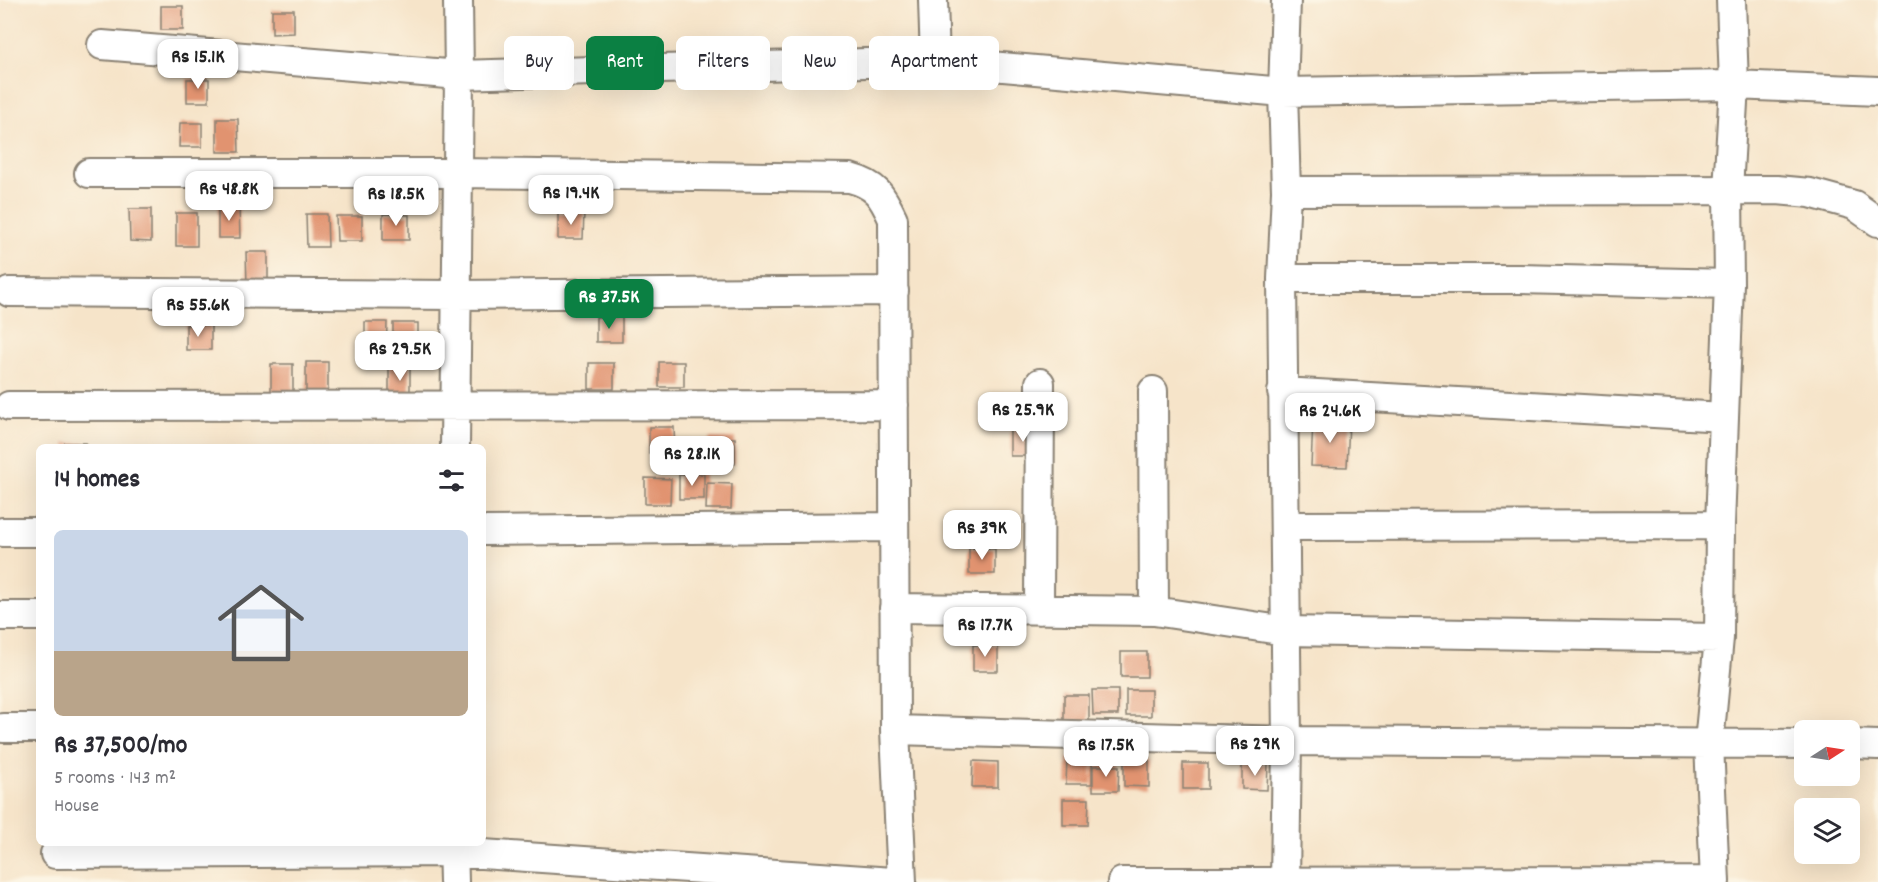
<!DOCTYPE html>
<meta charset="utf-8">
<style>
body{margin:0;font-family:Dekko,sans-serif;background:#f2f2f3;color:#2b2b33;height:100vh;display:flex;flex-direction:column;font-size:22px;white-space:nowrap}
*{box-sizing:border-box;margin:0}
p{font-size:20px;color:#7c7c81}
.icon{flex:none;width:33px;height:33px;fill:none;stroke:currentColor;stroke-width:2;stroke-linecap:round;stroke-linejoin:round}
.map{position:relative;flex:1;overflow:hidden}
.side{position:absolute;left:36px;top:444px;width:450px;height:402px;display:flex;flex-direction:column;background:#fff;border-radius:9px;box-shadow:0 6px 24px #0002}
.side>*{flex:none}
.top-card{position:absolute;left:504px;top:36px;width:570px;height:54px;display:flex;gap:12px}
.needle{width:39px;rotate:78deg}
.buttons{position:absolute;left:1794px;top:720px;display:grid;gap:12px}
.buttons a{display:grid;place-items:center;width:66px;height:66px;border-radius:9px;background:#fff;box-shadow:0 6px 24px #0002;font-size:30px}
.price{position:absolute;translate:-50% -51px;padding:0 14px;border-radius:12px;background:#fff;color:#222;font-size:20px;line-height:39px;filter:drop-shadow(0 2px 3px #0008)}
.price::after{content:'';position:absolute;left:50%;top:36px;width:18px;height:14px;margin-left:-9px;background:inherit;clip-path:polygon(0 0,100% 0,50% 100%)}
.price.current{background:#0b8043;color:#fff}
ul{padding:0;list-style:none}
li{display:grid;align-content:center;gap:12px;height:318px;padding:0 18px}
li+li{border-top:2px solid #e1e1e2}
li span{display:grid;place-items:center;height:186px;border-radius:9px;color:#555}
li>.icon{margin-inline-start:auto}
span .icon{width:108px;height:108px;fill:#fffc;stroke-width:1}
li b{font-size:26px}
h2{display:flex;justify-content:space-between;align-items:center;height:72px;padding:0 18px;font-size:26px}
.tag{padding:0 21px;border-radius:9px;background:#fff;box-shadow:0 6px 24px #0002;font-size:21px;line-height:54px}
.tag.current{background:#0b8043;color:#fff}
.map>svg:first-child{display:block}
.building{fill:#e1936f}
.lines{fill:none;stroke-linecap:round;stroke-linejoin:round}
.minor-casing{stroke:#898072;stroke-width:32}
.minor{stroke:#fff;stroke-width:28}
</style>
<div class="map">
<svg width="1878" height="882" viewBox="0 0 1878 882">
<rect width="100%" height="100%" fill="#fcf5e5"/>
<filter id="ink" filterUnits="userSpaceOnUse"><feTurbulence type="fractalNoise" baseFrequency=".0167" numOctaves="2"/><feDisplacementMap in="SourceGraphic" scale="12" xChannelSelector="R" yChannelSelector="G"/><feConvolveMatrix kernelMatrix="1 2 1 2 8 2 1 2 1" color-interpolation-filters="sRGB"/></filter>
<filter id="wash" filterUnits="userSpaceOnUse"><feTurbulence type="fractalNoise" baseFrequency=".008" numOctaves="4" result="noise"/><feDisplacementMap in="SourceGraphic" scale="24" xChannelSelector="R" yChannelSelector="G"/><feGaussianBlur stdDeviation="1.35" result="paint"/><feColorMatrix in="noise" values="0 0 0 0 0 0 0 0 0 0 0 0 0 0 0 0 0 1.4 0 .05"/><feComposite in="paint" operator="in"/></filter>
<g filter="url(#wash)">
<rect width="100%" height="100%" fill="#f6e4c9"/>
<g id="blocks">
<path class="building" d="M161 6H183V30H161Z
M272 10H294V33L272 34Z
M187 79H209V102H187Z
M217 119H238L239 152H217Z
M180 123H202V147H179Z
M218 205H239L240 238H218Z
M129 209H151V242L130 241Z
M176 213H197V246H176Z
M558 213H584L583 239H558Z
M306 214H327L328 247H307Z
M383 214 409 215V240H383Z
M336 216H362V241H337Z
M246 252H268V285H247Z
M596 317H622V342H596Z
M365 322H387L386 355H365Z
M393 323H418V349L393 348Z
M186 325H211V350H186Z
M306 362H328V395H306Z
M659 362H684V387H659Z
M589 363H614V389H589Z
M271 364H293V397H271Z
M389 365H410V398H389Z
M1011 397H1037V423L1011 422Z
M1313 421 1349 422 1347 467 1311 466Z
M649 427H674L675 453H649Z
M1010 430 1035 431 1036 456H1010Z
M709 438H735V464L710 463Z
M65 443H86V447H65Z
M679 474H704V499H679Z
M645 478 671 479 670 504H645Z
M707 483 732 484 731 509H706Z
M969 548 995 549V574H969Z
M973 645H998V671H973Z
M1121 652H1147V677H1121Z
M1092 690H1118V715H1093Z
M1126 690H1151V716H1126Z
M1064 695H1089V721L1064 720Z
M1067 758H1092V784H1066Z
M973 761 998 762V787H972Z
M1124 761H1149V787L1124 786Z
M1183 763H1208V789H1183Z
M1242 764H1268L1267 790 1242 789Z
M1093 766H1119L1118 791H1093Z
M1063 799H1089L1088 825H1063Z"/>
</g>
</g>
<g filter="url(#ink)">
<use href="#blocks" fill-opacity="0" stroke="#898072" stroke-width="1.5"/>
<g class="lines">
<defs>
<path id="minor" d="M933 0 935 61
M102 45 459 75 935 61 1283 92 1286 0
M89 173H457L850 178C876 185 882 195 893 219L895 730 902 882
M1286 191 1777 190 1810 193 1854 205 1878 222
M1282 279H1519L1729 284
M9 292 456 295 894 291
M1153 391 1154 611
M1282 392 1724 417
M9 406 894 405
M455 447 459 75 458 0
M1285 526 1720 525
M483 531 894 527
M3 532H39
M894 608 1154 611 1286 631 1719 638
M1039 610 1040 383
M1 616H39
M3 728H39
M895 730 1287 741 1804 744
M1850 744 1878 745
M453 843 454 882
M55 854 453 852 893 882
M1122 882 1715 881
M1285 882 1287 741 1282 279 1286 191 1283 92 1734 85 1878 91
M1715 882 1709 743 1719 638 1720 525 1729 284 1728 190 1734 85 1731 0"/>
</defs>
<use href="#minor" class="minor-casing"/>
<use href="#minor" class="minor"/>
</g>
</g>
</svg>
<div class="buttons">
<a><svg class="needle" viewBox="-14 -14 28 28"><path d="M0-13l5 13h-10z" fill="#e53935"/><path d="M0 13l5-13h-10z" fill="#7c7c81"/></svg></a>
<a><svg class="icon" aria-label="layers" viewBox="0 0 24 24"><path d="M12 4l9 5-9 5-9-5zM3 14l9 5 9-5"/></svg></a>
</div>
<b class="price" style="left:198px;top:90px">Rs 15.1K</b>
<b class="price" style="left:229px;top:222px">Rs 48.8K</b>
<b class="price" style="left:571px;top:226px">Rs 19.4K</b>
<b class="price" style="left:396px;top:227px">Rs 18.5K</b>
<b class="price current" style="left:609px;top:330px">Rs 37.5K</b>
<b class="price" style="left:198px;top:338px">Rs 55.6K</b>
<b class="price" style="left:400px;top:382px">Rs 29.5K</b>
<b class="price" style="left:1023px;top:443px">Rs 25.9K</b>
<b class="price" style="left:1330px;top:444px">Rs 24.6K</b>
<b class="price" style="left:692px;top:487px">Rs 28.1K</b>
<b class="price" style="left:982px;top:561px">Rs 39K</b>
<b class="price" style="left:985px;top:658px">Rs 17.7K</b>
<b class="price" style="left:1255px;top:777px">Rs 29K</b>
<b class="price" style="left:1106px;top:778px">Rs 17.5K</b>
<div class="top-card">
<a class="tag">Buy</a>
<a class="tag current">Rent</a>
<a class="tag">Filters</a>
<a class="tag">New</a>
<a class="tag">Apartment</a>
</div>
<section class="side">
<h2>14 homes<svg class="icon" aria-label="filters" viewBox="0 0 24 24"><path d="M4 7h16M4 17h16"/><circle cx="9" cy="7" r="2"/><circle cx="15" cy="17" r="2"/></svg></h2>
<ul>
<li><span style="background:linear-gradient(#c9d6e8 65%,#b9a48a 0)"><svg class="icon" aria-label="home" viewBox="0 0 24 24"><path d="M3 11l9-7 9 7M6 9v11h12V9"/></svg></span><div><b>Rs 37,500/mo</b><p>5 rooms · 143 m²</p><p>House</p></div></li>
</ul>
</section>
</div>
